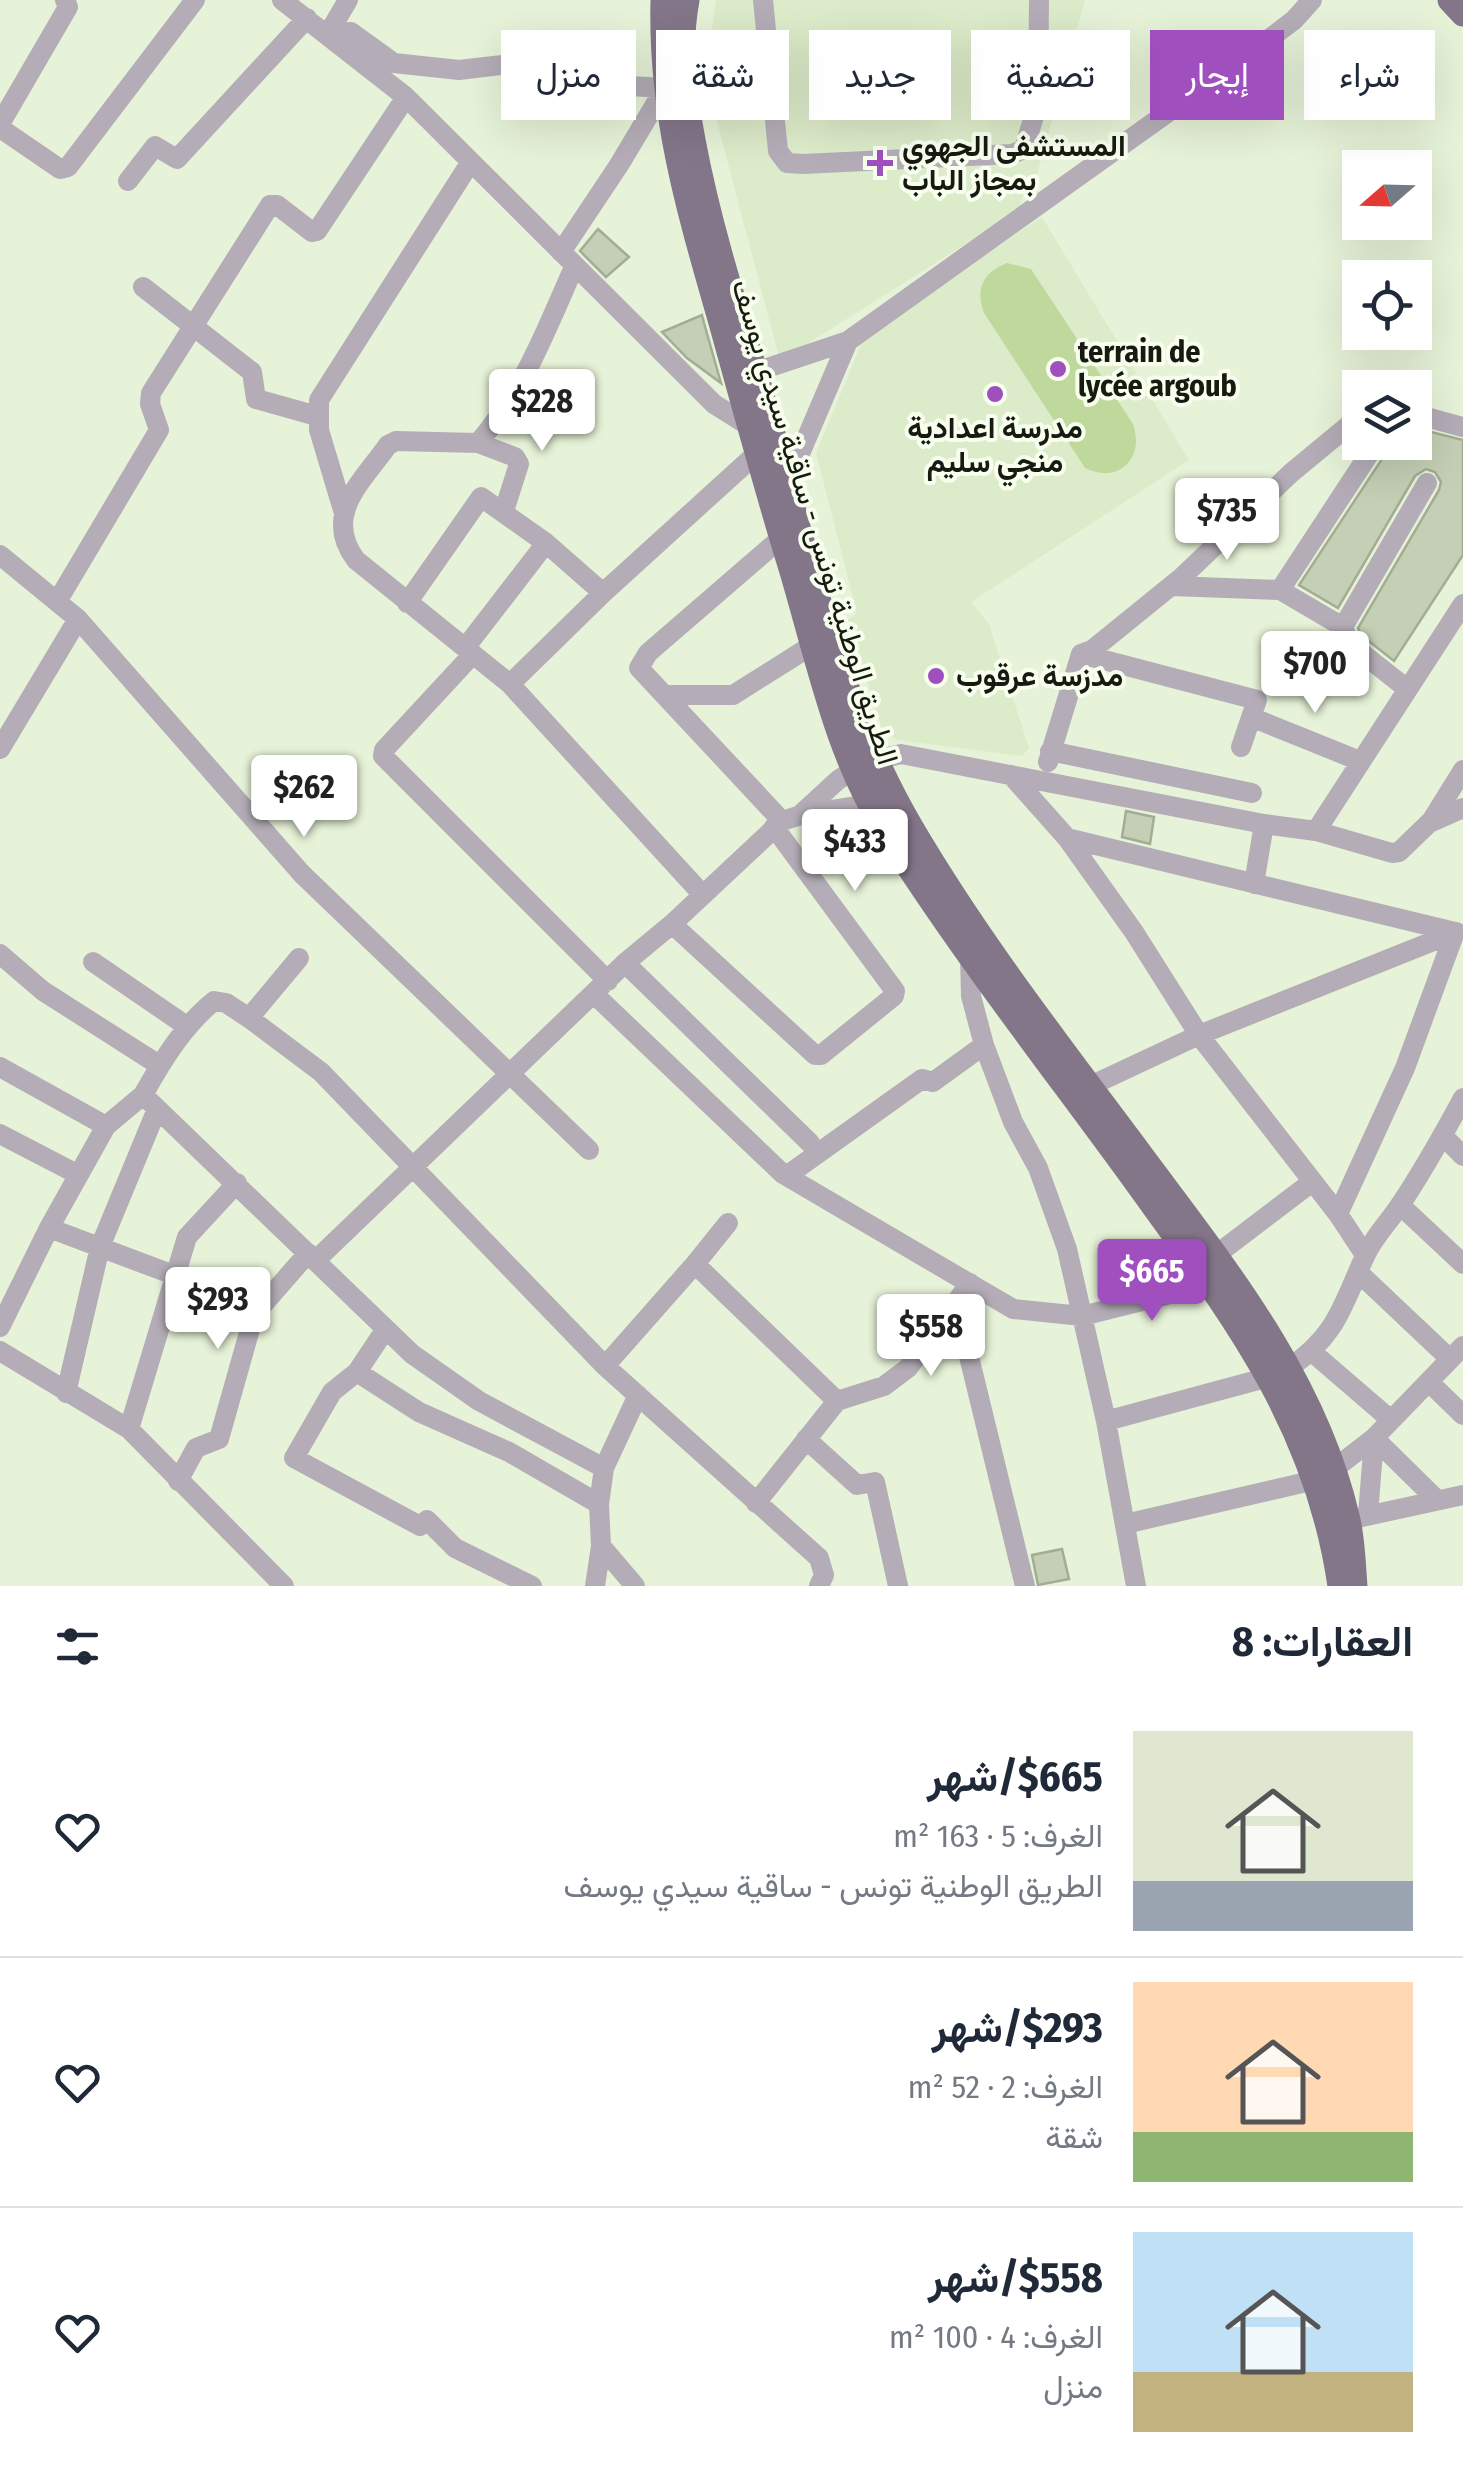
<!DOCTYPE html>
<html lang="ar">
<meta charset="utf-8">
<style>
body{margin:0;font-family:"Fira Sans Condensed",Vazirmatn,sans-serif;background:#f6f6f7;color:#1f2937;direction:rtl;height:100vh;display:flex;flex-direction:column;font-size:38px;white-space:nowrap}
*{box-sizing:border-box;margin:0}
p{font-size:32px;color:#747a83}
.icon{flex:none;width:55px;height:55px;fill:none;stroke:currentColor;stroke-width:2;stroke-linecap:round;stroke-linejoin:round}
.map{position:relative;height:1586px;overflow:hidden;direction:ltr}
.sheet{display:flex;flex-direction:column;background:#fff;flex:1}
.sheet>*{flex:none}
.top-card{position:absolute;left:30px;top:30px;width:1405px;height:90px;direction:rtl;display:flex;gap:20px}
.needle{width:65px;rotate:250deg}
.fabs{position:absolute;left:1342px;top:150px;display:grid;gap:20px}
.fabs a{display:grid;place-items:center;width:90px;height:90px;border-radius:0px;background:#fff;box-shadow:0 10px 40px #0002;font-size:50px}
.price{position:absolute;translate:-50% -85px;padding:0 22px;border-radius:10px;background:#fff;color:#222;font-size:32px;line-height:65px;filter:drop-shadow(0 2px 5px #0008)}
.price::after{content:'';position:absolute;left:50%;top:60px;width:30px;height:22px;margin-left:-15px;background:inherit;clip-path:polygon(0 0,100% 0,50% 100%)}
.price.current{background:#a04fbf;color:#fff}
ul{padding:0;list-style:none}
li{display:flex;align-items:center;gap:30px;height:250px;padding:0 50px}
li+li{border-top:2px solid #e0e1e3}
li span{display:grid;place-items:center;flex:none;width:280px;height:200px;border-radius:0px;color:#555}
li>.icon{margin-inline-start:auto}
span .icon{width:120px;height:120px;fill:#fffc;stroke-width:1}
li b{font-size:42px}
h2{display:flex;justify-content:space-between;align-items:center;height:120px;padding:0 50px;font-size:42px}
.chip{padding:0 35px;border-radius:0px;background:#fff;box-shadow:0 10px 40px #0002;font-size:35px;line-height:90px}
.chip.current{background:#a04fbf;color:#fff}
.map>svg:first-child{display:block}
.built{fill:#dcebc9}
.green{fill:#bed99b}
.building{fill:#c4cfb5;stroke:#a2ad93;stroke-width:2.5}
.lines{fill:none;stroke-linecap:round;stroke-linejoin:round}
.minor{stroke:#b4adb7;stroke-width:20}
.major{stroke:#837689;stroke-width:25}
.poi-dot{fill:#a04fbf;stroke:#f7feee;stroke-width:4}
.labels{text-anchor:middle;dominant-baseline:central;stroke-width:8;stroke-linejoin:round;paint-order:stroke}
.poi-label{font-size:30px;font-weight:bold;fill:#161a10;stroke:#f7feee;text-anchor:start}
.street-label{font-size:30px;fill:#161a10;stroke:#f7feee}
</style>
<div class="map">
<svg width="1463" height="1586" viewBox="0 0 1463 1586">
<rect width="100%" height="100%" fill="#e7f3d8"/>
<path class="built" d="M716 0H1085L1033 189 1023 196 1018 211 780 361 715 114 709 50Z
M1042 217 1189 460 971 602 989 624 1029 748 1022 756 897 740 882 729 848 620 857 613 816 453 865 335Z"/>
<path class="green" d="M1007 263 1031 269 1133 424C1145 459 1118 484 1085 468L984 313C975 289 983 272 1007 263Z"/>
<path class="building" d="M598 229 629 257 606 277 580 251Z
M702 315 704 323 721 383 687 358 662 332Z
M1415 428 1463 440V555L1394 661 1361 635 1358 628 1439 490 1441 482 1435 472 1426 469 1415 476 1338 608 1299 585 1384 456 1385 442H1415Z
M1126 811 1154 817 1150 844 1122 837Z
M1062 1549 1069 1579 1038 1585 1032 1555Z"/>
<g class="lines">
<path class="minor" d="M282 0 406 97 714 404 749 426
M763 0 778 151 787 163 803 164 1012 154 1024 149 1038 103 1039 0
M328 34 351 32 394 63 459 70 536 61 593 84 665 88
M328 34 348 0
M682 67 702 58 767 43
M0 124 68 7 65 0
M0 128 60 169 68 167 195 0
M128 181 155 146 177 159 307 18
M561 252 619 165 665 88
M574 267C546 330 524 390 478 443L396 441 388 445C362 482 322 515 356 560L510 684 702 894
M143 287 252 372 256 399 317 416
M755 372 848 341 1248 55 1294 20 1312 0
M1415 414 1463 427
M478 443 515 457 519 464 504 511
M787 484 848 341
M343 510 319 430V400L470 163
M781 538 648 653 639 668 782 821
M0 555 78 619 302 874 589 1150
M1172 586 1280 590
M58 600 159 430 150 404 151 393 270 205H277L312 232 317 231 406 97
M407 603 481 497 546 543 603 593
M1343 627 1280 590 1373 448
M465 648 546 543
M473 654 384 750 383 756 608 981
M1081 654 1092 650 1182 577 1291 473 1360 416
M1081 654 1257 700 1241 747
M510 684 603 593 756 454
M1406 688 1349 643 1343 627 1427 483
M664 695H733L814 644
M1251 717 1360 761
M0 749 78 619
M1050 751 1252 793
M876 760 901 754 1264 824 1316 831 1392 853 1399 852 1429 823 1463 808
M1048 762 1081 654
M1011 775 1067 838 1134 932 1199 1035 1338 1214 1365 1255
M801 814 838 780 853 770
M1430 823 1463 770
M1316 831 1463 604
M1067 838 1455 932 1405 1068 1338 1214
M1254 884 1264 824
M672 924 815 1055H821L894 996 895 991 774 827
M0 954 43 991 159 1065
M970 957 971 996 984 1045 1013 1122 1038 1168 1067 1249 1106 1421 1136 1586
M93 962 188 1027
M625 963 810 1143
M595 995 783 1174 1013 1309 1082 1316 1210 1284
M249 1018 299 958
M0 1067 106 1126
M1090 1086 1199 1035 1456 932
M143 1095C162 1061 184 1025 214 1001L226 1003 249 1018 321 1072 605 1366 819 1558 824 1575 819 1586
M0 1134 77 1174
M1443 1136 1463 1156
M783 1174 792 1172 922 1079 933 1082 984 1045
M1400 1205 1463 1264
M49 1228 174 1275
M1216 1255 1312 1182
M315 1261 625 963 672 924 782 821 801 815 870 804
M695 1264 728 1223
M1360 1274 1450 1359
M0 1327 49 1228 106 1126 143 1095 412 1354 479 1401 604 1468
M385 1330 357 1372 332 1392 294 1458 420 1526 427 1520 455 1548 532 1586
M963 1332 1025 1586
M0 1351 129 1429 284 1586
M1312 1352 1391 1420
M605 1366 695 1264 837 1401 756 1503
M1289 1368C1338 1334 1342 1306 1365 1256 1373 1238 1389 1222 1400 1205 1423 1171 1443 1135 1463 1098
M357 1372 419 1412 509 1452 599 1504
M1430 1383 1463 1415
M66 1393 100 1247 157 1109
M837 1401 884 1386 908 1368 970 1283
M1106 1421 1269 1377
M129 1429 187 1237 237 1183
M1374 1438 1437 1500
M806 1439 857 1485 875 1482 898 1586
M1334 1469 1374 1438 1463 1346
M178 1481 196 1448 219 1439 254 1315 308 1253
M1368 1515 1374 1438
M1348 1520 1463 1495
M1125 1524 1315 1480
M601 1546 635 1586
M595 1586 601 1546 599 1504 604 1468 638 1395"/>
<path class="major" d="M663 0C660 115 689 211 720 319 743 402 765 484 790 565 817 654 835 751 885 830 960 949 1048 1061 1131 1175 1226 1307 1316 1418 1340 1586
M687 0C678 49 684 91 693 140 707 215 729 287 752 361 800 517 827 684 911 827 979 943 1063 1050 1144 1159 1226 1269 1315 1379 1347 1516 1353 1539 1353 1563 1355 1586
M1450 0 1463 14"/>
</g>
<g class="poi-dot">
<path d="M875 148h10v10h10v10h-10v10h-10v-10h-10v-10h10z"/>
<circle cx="1058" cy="369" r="10"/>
<circle cx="995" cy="394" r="10"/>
<circle cx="936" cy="676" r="10"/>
</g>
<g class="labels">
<g class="poi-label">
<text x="902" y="146">المستشفى الجهوي<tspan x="902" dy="34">بمجاز الباب</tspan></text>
<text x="1078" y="352">terrain de<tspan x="1078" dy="34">lycée argoub</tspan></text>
<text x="995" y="428" text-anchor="middle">مدرسة اعدادية<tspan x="995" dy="34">منجي سليم</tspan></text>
<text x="956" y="676">مدزسة عرقوب</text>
</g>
<g class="street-label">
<text transform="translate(815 522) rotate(73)">الطريق الوطنية تونس - ساقية سيدي يوسف</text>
</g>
</g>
</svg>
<div class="fabs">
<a><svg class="needle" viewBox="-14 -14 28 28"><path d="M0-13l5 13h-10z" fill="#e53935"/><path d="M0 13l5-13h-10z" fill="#747a83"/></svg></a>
<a><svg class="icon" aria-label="locate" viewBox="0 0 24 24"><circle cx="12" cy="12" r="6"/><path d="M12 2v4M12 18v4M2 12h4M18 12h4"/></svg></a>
<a><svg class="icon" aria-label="layers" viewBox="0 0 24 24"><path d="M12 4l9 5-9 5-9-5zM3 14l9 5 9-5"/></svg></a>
</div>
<b class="price" style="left:542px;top:454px">$228</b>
<b class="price" style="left:1227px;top:563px">$735</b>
<b class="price" style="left:1315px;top:716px">$700</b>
<b class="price" style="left:304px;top:840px">$262</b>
<b class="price" style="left:855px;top:894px">$433</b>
<b class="price current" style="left:1152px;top:1324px">$665</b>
<b class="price" style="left:218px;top:1352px">$293</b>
<b class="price" style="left:931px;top:1379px">$558</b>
<div class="top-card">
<a class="chip">شراء</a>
<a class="chip current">إيجار</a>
<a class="chip">تصفية</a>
<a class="chip">جديد</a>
<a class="chip">شقة</a>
<a class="chip">منزل</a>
</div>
</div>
<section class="sheet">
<h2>العقارات: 8<svg class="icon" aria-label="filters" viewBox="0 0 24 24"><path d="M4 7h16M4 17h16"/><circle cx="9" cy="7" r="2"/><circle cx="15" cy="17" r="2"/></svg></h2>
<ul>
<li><span style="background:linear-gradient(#dfe7d0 75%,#9aa5b1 0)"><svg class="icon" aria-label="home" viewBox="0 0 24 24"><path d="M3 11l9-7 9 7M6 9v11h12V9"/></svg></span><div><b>$665/شهر</b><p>الغرف: 5 · 163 m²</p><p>الطريق الوطنية تونس - ساقية سيدي يوسف</p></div><svg class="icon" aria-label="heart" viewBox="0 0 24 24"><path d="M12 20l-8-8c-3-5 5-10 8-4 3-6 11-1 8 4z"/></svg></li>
<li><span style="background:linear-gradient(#ffd9b3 75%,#8fb573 0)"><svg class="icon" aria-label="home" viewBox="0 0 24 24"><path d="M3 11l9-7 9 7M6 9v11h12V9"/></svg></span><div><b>$293/شهر</b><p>الغرف: 2 · 52 m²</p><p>شقة</p></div><svg class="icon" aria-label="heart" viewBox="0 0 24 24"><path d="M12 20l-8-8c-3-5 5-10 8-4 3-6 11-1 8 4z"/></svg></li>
<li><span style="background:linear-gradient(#bfe0f5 70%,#c2b280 0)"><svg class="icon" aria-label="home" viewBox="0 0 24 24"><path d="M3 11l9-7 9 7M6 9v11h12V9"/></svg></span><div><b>$558/شهر</b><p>الغرف: 4 · 100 m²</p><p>منزل</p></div><svg class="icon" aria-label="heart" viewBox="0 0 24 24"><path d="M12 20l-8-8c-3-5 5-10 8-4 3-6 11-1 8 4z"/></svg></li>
</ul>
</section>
